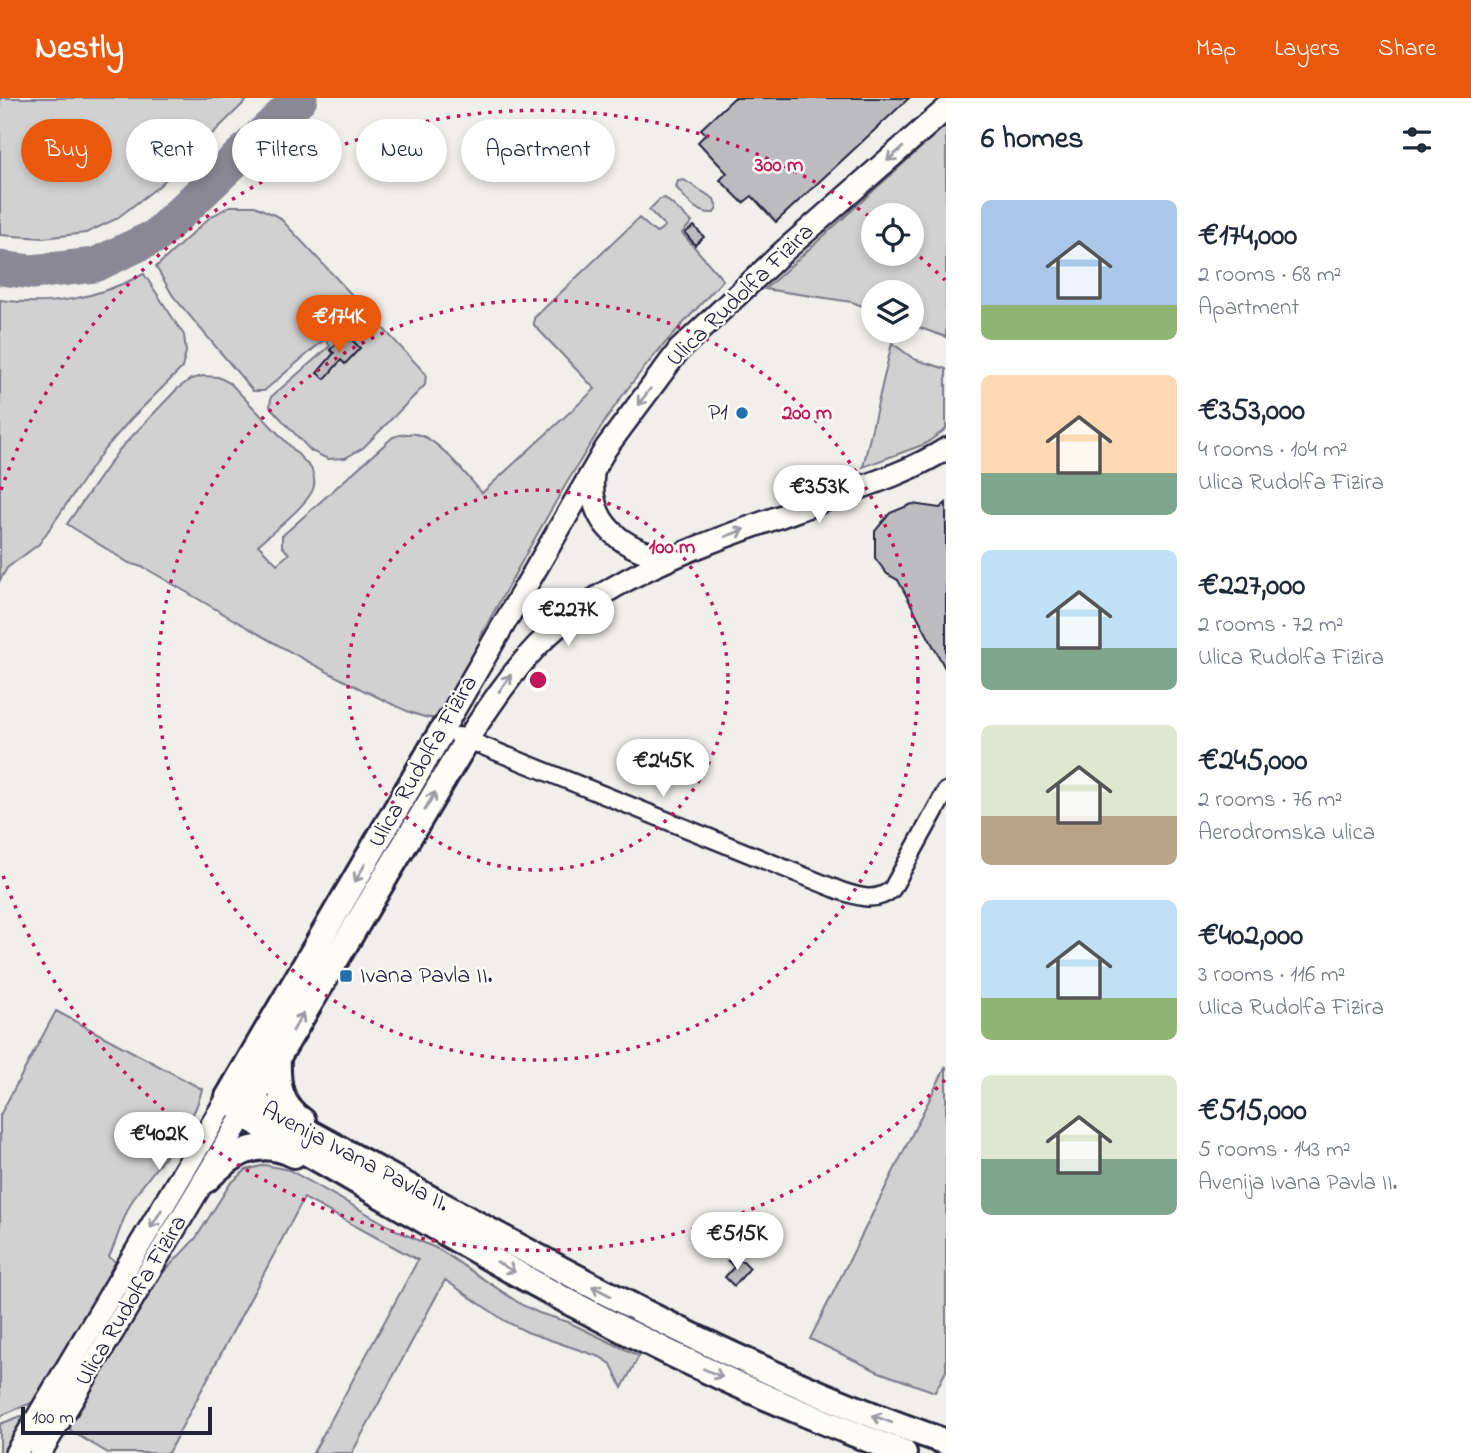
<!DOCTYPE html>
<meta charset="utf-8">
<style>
body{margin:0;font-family:"Indie Flower",sans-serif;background:#f2f2f3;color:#1f2937;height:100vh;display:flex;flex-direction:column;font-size:26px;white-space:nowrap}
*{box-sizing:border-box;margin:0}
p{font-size:23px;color:#747a83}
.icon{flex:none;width:38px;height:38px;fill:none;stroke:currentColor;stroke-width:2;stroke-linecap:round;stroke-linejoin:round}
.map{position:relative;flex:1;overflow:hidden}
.drawer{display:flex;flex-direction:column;background:#fff;width:525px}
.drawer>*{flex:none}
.banner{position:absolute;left:21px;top:21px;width:665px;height:63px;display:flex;gap:14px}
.buttons{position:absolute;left:861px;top:105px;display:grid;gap:14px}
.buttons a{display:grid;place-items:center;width:63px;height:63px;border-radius:50%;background:#fff;box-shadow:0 4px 10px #0003;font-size:35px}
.scale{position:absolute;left:21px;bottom:18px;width:191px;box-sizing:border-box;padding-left:7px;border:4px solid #22223b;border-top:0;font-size:19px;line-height:24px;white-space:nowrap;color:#22223b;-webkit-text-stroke:5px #fdfcf7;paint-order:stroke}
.price{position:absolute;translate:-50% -60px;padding:0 16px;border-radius:24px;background:#fff;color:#222;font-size:23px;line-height:46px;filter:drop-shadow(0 2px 4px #0008)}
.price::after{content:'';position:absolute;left:50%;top:42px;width:21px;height:16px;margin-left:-10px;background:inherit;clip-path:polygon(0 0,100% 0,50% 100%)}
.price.on{background:#ea580c;color:#fff}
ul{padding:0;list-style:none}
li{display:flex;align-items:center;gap:21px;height:175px;padding:0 35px}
li span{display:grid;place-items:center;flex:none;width:196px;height:140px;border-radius:10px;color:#555}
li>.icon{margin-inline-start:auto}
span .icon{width:84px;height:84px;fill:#fffc;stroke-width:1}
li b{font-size:30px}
h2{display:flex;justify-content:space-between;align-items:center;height:84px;padding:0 35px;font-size:30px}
.pill{padding:0 24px;border-radius:32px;background:#fff;box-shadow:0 4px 10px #0003;font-size:24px;line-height:63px}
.pill.on{background:#ea580c;color:#fff}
header{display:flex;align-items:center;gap:42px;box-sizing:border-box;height:98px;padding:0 35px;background:#ea580c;color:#fff}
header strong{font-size:33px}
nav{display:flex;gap:38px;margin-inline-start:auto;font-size:24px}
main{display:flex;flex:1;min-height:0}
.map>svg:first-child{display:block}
.green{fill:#d2d1d1;stroke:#7a7a86;stroke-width:2;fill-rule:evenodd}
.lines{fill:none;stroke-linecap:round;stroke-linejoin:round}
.taxiway{stroke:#898894;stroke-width:35}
.building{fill:#bcbcc0;stroke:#22223b;stroke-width:2}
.street-casing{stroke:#22223b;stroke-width:21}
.secondary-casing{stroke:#22223b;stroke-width:26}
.primary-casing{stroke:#22223b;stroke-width:30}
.street{stroke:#fdfcf7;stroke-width:16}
.secondary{stroke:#fdfcf7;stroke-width:21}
.primary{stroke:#fdfcf7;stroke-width:24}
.oneway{stroke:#9a9aa2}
.ring{fill:none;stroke:#c2185b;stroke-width:3.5;stroke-dasharray:3.5 7}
.poi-dot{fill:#1f6fb2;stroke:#fdfcf7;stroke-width:2.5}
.labels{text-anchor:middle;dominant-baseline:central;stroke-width:5;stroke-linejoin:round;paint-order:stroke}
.street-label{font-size:24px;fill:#22223b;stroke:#fdfcf7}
.poi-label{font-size:24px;fill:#22223b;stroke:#fdfcf7;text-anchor:end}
.centre{fill:#c2185b;stroke:#fdfcf7;stroke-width:3.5}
.ring-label{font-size:21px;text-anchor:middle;font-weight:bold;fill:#c2185b;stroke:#fdfcf7;stroke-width:5;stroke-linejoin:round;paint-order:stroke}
</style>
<header>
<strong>Nestly</strong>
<nav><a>Map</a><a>Layers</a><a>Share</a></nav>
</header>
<main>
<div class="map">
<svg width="946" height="1355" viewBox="0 0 946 1355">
<rect width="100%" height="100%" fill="#f0efec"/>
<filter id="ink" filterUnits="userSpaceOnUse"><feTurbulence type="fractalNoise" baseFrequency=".0143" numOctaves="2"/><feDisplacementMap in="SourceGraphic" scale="14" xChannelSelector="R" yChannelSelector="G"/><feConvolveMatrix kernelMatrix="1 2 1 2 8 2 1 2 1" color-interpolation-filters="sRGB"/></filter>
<g filter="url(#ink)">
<path class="green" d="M0 0H249L159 88 116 121 86 135 43 140 0 137Z
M946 27V239L912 227V194H873V212L852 204 765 191ZM873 117H912V156H873Z
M684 82 714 101 717 110 714 115C696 116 687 102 676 89L678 83Z
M665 100 692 124 682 135 723 182C685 224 645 264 613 311 564 385 522 463 479 541L483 551 437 621C413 619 389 604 367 594 291 557 218 512 145 470L129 465 67 426 119 352 177 291 191 281 203 278 218 279 230 285 311 370C313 375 315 381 314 387 313 403 271 435 258 447L277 466 289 456 282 448V438L393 339C402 336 411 334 420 337 441 344 467 378 482 395L595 291 534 227V220L639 120 656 135 665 128 649 112 660 101Z
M230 108H255L279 119 426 276 425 287 363 350 345 360 328 361 311 353 270 309 271 299 330 248 325 241 264 293H253L173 198 156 169 209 120Z
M144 176 184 237 186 254 182 270 130 322 103 353 39 446 7 470 0 482V202C53 209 97 200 144 176Z
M892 245 914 261 946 271V331L925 346 863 369Z
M56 913 202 991C193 1032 158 1064 135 1098 123 1117 118 1140 109 1159L120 1167 34 1304 0 1318V1017Z
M946 968V1273L935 1294 879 1274 810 1241Z
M265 1067 289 1072 400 1134 440 1152 522 1207 539 1215 568 1224 639 1258 622 1290 611 1266 600 1259 527 1234 505 1223 445 1182 352 1355H313L418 1162 304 1100 168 1355H108L71 1333 70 1329 159 1179 196 1140 230 1086 246 1072Z
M21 1318 26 1319 7 1355H0V1326Z"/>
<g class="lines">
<path class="taxiway" d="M0 170 32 174 95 167 156 138 300 0"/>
</g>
<path class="building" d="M734 0H909L776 124 752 98 743 105 720 82 727 75 698 44 706 36 701 31Z
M694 128 704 139 695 147 685 135Z
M346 236 360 250 345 266 341 262 325 281 317 275 334 255 330 252Z
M946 405V572L898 482 887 476 875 460V433L890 415 912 406 940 410Z
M728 1163H743L750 1170 734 1188 725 1179 734 1169Z"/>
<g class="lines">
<defs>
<path id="street" d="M458 638 841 793C859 799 876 805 892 791L946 693"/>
<path id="secondary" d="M593 376C587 427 626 454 672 460
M443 631 606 350 679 252 784 153 946 11
M467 642C489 609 510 577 537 548 609 474 714 443 809 408 854 391 905 377 946 351
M16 1355 228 999
M40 1355 251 1004"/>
<path id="primary" d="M278 958C277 986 279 1007 303 1023
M228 999 251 1004 268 1012C490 1131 707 1262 946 1344
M228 999 443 631
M231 1002 244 1016 270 1034C372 1090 471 1153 575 1207 681 1263 791 1313 904 1355
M251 1004 467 642
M206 1082C231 1057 258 1038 294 1057"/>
</defs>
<use href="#street" class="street-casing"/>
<use href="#secondary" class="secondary-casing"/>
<use href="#primary" class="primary-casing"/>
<use href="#street" class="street"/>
<use href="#secondary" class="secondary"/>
<use href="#primary" class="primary"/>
</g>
<defs><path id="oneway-shaft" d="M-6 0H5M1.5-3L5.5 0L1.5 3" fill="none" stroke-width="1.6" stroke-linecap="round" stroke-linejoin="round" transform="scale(1.75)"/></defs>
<g class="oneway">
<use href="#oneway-shaft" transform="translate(895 56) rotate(139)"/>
<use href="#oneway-shaft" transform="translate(644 299) rotate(127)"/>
<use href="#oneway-shaft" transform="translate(735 435) rotate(-21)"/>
<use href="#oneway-shaft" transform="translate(505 585) rotate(-55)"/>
<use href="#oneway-shaft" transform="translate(430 703) rotate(-59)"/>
<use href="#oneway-shaft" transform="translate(360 775) rotate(120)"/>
<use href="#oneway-shaft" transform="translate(298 924) rotate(-60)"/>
<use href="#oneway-shaft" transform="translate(156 1121) rotate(121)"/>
<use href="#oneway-shaft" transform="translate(506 1169) rotate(30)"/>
<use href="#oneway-shaft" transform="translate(601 1193) rotate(-153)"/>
<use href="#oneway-shaft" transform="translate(713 1275) rotate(24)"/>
<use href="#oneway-shaft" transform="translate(882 1321) rotate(-159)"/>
</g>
</g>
<g class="ring">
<circle cx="538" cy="582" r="190"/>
<circle cx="538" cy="582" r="380"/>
<path d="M945 982A570 570 0 0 1 1 772M1 392A570 570 0 0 1 873 121M912 152A570 570 0 0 1 945 182"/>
</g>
<g class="poi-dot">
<circle cx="742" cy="315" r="7"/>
<rect x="339" y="871" width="14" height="14" rx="3.5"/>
</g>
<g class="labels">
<g class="street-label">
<text transform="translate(741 198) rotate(-44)">Ulica Rudolfa Fizira</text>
<text transform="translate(424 664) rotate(-60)">Ulica Rudolfa Fizira</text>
<text transform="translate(355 1060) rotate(28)">Avenija Ivana Pavla II.</text>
<text transform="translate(132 1203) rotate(-59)">Ulica Rudolfa Fizira</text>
</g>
<g class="poi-label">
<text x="728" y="315">P1</text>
<text x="360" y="878" text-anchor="start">Ivana Pavla II.</text>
</g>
</g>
<circle cx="538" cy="582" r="10" class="centre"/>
<g class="ring-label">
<text x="779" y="73">300 m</text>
<text x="807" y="321">200 m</text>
<text x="672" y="455">100 m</text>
</g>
</svg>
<div class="buttons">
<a><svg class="icon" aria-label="locate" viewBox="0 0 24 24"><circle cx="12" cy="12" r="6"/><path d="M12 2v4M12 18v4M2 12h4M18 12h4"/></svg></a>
<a><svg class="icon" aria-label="layers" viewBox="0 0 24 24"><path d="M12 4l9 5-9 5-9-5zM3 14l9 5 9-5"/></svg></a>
</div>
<div class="scale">100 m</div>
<b class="price on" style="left:339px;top:257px">€174K</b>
<b class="price" style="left:819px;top:427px">€353K</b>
<b class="price" style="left:568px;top:550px">€227K</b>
<b class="price" style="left:663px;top:701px">€245K</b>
<b class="price" style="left:159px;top:1074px">€402K</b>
<b class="price" style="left:737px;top:1174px">€515K</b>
<div class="banner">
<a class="pill on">Buy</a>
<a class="pill">Rent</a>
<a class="pill">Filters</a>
<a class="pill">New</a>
<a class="pill">Apartment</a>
</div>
</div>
<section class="drawer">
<h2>6 homes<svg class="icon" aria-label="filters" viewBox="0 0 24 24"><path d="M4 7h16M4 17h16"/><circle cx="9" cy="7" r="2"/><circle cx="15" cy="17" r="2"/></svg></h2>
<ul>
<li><span style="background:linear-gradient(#a9c7e8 75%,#8fb573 0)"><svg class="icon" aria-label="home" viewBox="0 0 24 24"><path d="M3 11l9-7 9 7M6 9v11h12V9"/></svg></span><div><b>€174,000</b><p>2 rooms · 68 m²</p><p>Apartment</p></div></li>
<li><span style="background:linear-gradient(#ffd9b3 70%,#7fa58c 0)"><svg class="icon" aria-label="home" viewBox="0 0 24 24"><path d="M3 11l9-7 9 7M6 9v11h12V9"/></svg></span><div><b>€353,000</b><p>4 rooms · 104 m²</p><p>Ulica Rudolfa Fizira</p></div></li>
<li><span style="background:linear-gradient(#bfe0f5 70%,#7fa58c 0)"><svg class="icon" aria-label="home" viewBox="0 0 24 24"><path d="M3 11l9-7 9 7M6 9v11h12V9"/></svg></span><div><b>€227,000</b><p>2 rooms · 72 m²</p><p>Ulica Rudolfa Fizira</p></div></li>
<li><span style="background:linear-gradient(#dfe7d0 65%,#b9a48a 0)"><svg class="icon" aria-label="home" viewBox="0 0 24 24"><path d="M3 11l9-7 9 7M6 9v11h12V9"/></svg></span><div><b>€245,000</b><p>2 rooms · 76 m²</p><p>Aerodromska ulica</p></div></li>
<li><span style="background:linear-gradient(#bfe0f5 70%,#8fb573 0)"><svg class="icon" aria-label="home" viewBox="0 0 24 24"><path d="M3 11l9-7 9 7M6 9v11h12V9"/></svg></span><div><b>€402,000</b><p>3 rooms · 116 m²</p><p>Ulica Rudolfa Fizira</p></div></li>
<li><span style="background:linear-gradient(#dfe7d0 60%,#7fa58c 0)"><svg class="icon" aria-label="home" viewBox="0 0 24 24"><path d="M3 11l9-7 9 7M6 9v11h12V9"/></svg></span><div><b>€515,000</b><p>5 rooms · 143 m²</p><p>Avenija Ivana Pavla II.</p></div></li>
</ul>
</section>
</main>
